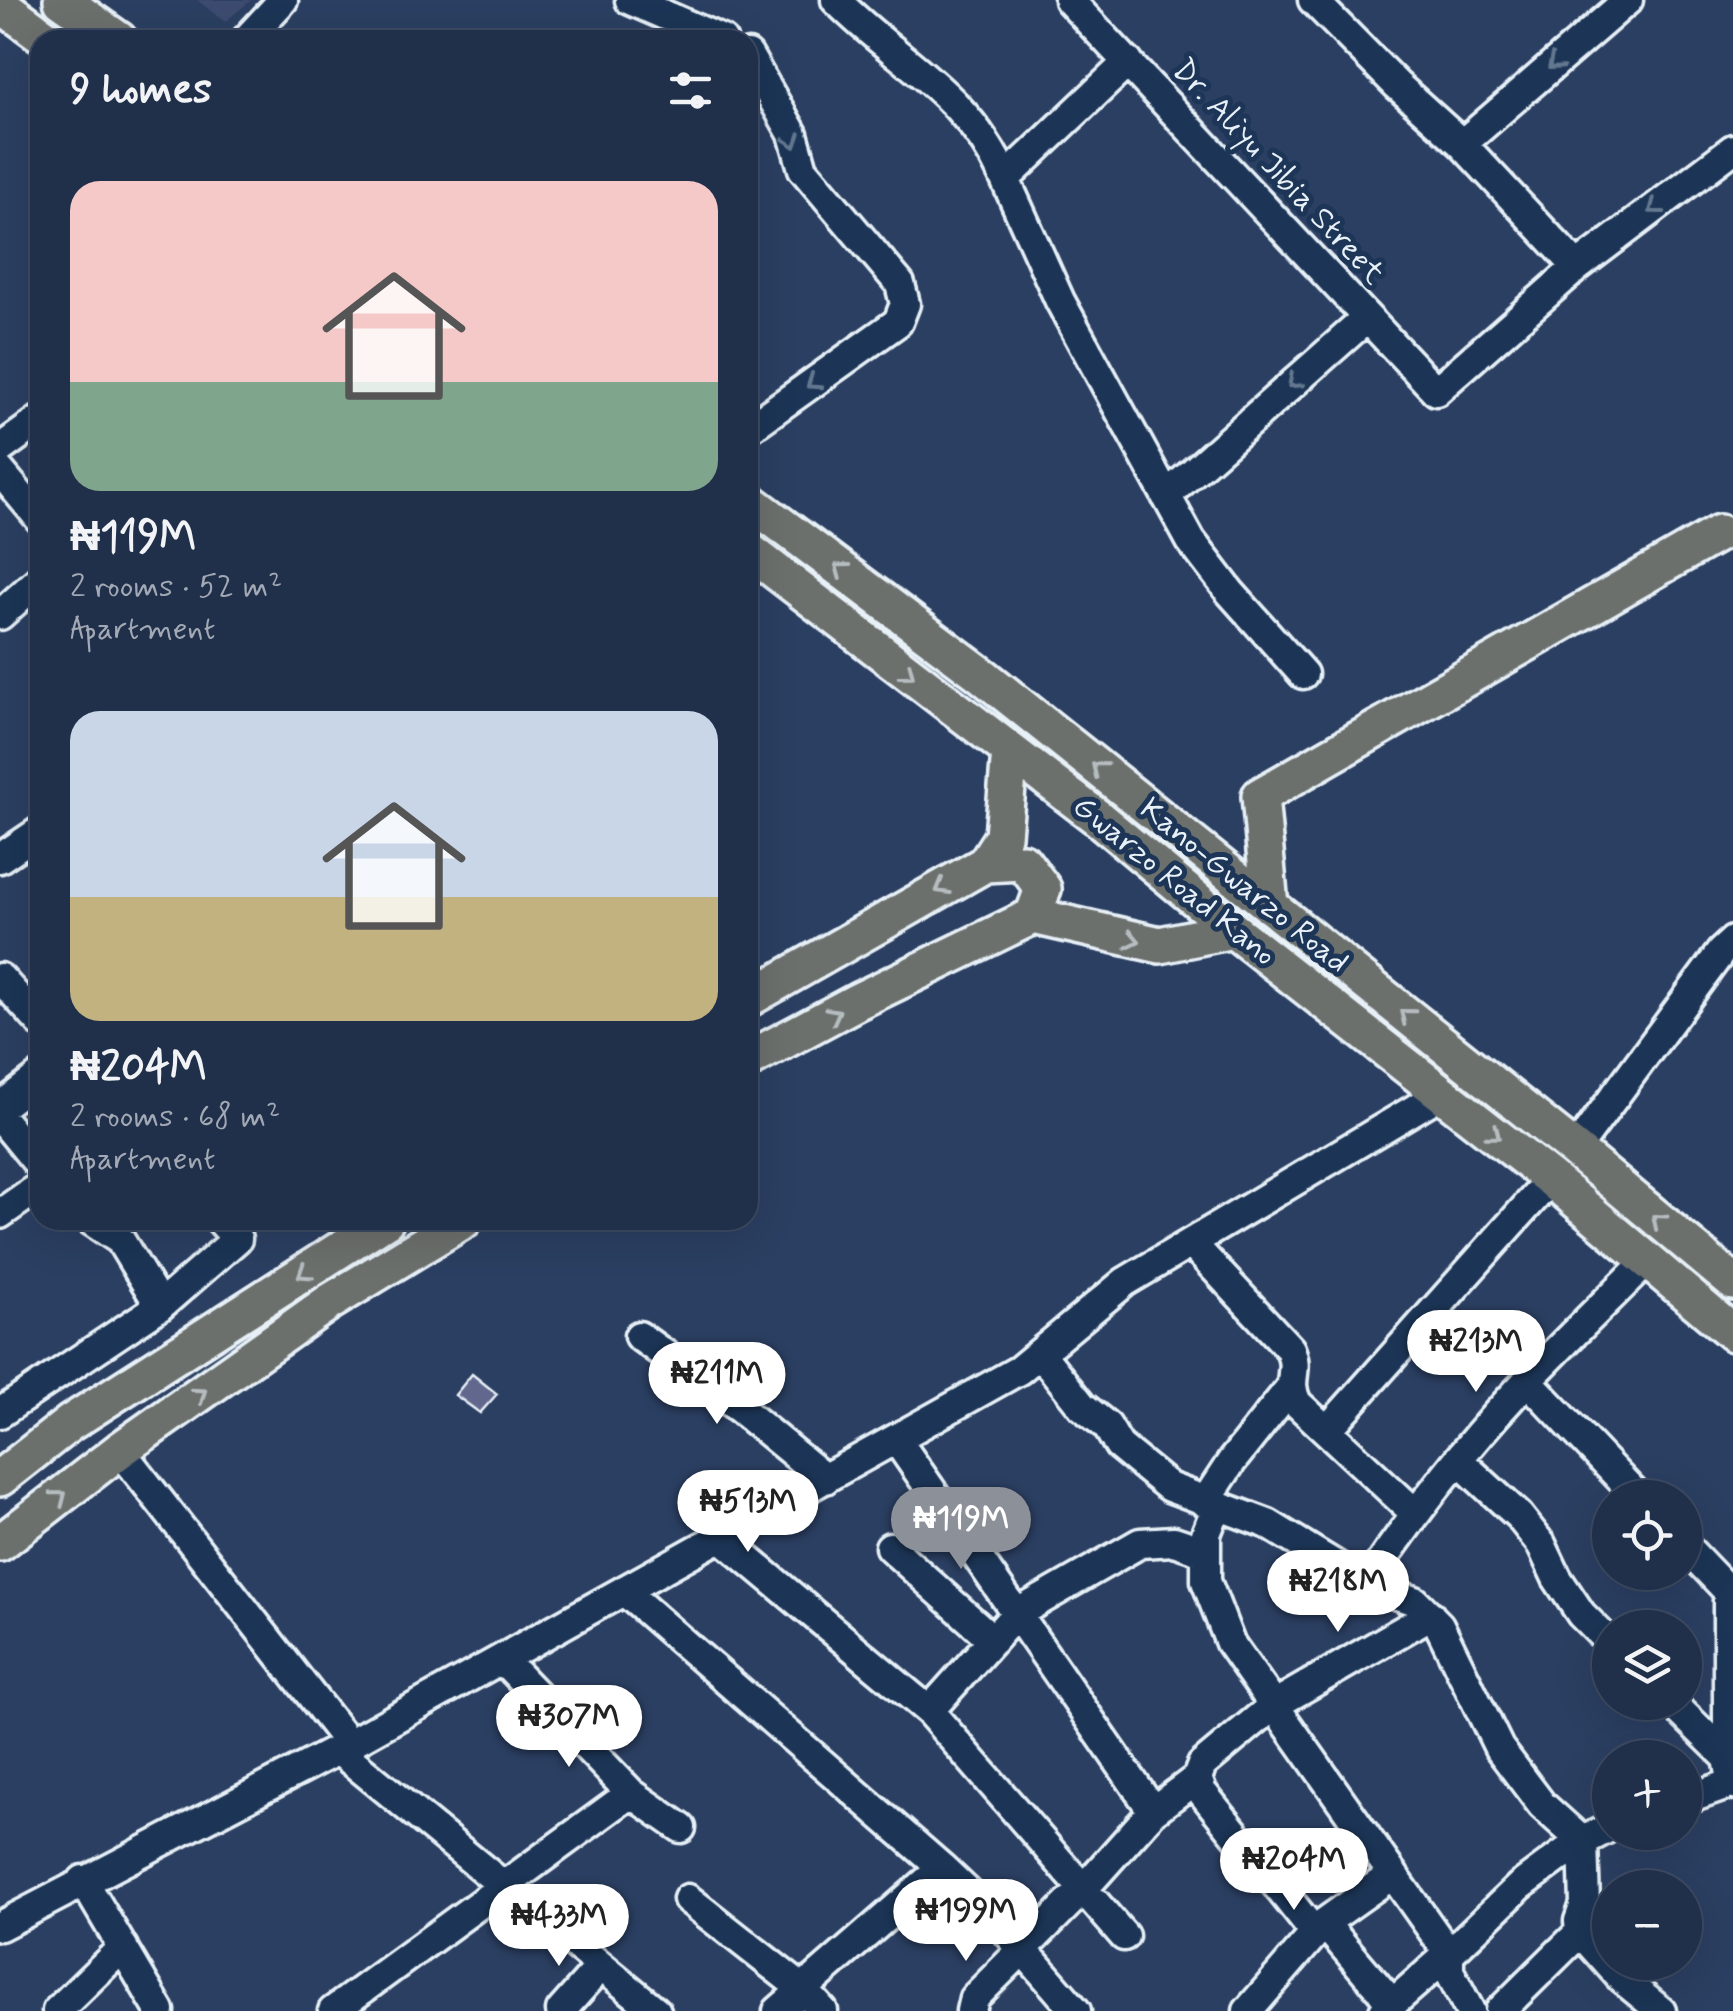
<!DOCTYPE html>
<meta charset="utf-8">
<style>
body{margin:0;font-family:Mynerve,sans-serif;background:#2d3b54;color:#f1f3f6;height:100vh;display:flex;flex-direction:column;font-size:38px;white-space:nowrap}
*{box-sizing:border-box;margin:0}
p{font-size:32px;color:#a2a9b5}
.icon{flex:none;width:55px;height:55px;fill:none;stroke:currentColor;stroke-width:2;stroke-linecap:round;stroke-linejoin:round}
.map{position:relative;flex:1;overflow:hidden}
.side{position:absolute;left:30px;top:30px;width:728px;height:1200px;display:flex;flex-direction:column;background:#202f4a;border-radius:30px;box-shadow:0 10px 40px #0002,0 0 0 2px #3d4a62}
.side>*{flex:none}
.controls{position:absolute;left:1592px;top:1480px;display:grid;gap:20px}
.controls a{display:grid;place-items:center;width:110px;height:110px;border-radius:50%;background:#202f4a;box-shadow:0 10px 40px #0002,0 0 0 2px #3d4a62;font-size:50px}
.price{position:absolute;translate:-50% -85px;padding:0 22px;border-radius:35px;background:#fff;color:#222;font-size:32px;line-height:65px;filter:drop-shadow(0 2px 5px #0008)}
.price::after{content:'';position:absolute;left:50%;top:60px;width:30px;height:22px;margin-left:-15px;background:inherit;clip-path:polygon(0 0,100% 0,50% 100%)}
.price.current{background:#8c9099;color:#fff}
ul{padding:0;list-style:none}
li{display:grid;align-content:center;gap:20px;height:530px;padding:0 40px}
li span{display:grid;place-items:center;height:310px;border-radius:30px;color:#555}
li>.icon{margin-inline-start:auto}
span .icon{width:180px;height:180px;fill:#fffc;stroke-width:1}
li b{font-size:42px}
h2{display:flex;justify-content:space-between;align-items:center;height:120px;padding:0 40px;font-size:42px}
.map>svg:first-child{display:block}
.built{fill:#3c4b6f}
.building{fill:#62678d;stroke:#e8f1f8;stroke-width:2.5}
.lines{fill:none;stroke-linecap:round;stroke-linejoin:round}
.minor-casing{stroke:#e8f1f8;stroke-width:35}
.major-casing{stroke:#e8f1f8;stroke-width:42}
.minor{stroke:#1d3557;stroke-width:28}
.major{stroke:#6c706d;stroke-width:35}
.oneway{stroke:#64778f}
.oneway2{stroke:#b6bdc0}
.labels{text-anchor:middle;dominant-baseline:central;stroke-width:10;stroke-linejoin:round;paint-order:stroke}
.street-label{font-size:32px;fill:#e8f1f8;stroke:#1d3557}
</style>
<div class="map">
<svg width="1733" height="2011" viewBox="0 0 1733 2011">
<rect width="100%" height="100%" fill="#2b3f62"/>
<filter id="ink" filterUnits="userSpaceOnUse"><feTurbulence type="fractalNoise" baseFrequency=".01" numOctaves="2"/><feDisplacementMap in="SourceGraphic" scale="20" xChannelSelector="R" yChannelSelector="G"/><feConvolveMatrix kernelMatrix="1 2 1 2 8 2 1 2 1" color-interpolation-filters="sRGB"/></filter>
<g filter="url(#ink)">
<path class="built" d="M197 0H251L225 22Z"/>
<path class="building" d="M472 1374 497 1394 480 1413 455 1395Z"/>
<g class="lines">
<defs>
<path id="minor" d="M630 0 722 40
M836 0C899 64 966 91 1005 179
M1069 0 1436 391 1577 267 1733 149
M1313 0 1397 85 1462 144 1577 267
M246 40 283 0
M748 55 793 134 803 169 900 284 905 304 898 322 748 429
M1128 62 1005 179 1060 301 1191 541 1230 592 1303 674
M1462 144 1628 0
M0 449 40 420
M0 471 40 519
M1166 496 1367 318
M0 615 40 579
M0 858 40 831
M0 978 40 1022
M0 1107 40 1076
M0 1117 40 1166
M1575 1150 1721 952 1733 941
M0 1214 40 1186
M90 1220 120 1240 160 1306
M1192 1244 1290 1349C1300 1373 1285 1378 1297 1403L1415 1513
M639 1336 740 1409 825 1479
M1040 1353 1082 1406 1107 1426 1119 1446 1169 1487 1268 1524 1366 1584 1415 1601 1439 1625 1499 1748 1542 1805 1583 1842 1585 1904 1579 1921 1580 1932 1622 1979 1661 2011
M1527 1380 1639 1498
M0 1413 160 1306 237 1239 220 1220
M1328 1429 1551 1179
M896 1439 1153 1811
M120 1450 349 1744
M1458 1460 1519 1516 1541 1544 1557 1578 1581 1614 1610 1643
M1205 1502 1232 1461 1290 1388
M1217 1506 1206 1534V1581L1230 1643 1449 1954 1384 2011
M721 1537 929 1711 1124 1936
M1685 1546 1728 1591
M890 1547 993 1640
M1366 1584C1415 1512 1468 1442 1529 1379 1568 1338 1609 1299 1649 1259
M1733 1586 1728 1591V1758L1733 1785
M624 1591 942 1868 998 1921 1076 2011
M502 1659 631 1793 681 1828
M1671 1702 1728 1758
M929 1711 1016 1614 1140 1543 1174 1541 1206 1552
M338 1750 656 2011
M1685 1800 1733 1783
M83 1880 160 2011
M688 1899 805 1991 823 2011
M1324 1923 1391 2002
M0 1926 349 1744 1019 1370 1125 1282 1442 1093
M1315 1933 1202 1792 1197 1778 1202 1765 1274 1705 1430 1615
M57 2011 123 1947
M333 2011 631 1793
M561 2011 601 1966
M778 2011 942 1868
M971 2011 974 1998 1085 1887 1153 1811 1197 1778
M1248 2011 1324 1923 1393 1874
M1470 2011 1449 1971V1954L1520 1886 1574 1846 1610 1827
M1500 2011 1580 1932"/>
<path id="major" d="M62 0 119 40
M0 4 49 40
M748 500 983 676 1575 1150 1733 1282
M748 550 1098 818 1233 930 1551 1179 1733 1333
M985 864 1023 862 1043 889 1033 916
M1270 906 1260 796 1719 533
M748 999 985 864 1003 836 1010 751
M748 1060 858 1001 1033 916 1160 945 1233 930
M0 1478 70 1423 386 1220
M0 1543 120 1450 328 1303 464 1220"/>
</defs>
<use href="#minor" class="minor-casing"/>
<use href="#major" class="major-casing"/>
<use href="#minor" class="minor"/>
<use href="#major" class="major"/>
</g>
<defs><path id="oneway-chevron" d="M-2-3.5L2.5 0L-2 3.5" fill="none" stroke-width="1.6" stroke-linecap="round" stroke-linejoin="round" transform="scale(2.5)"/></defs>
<g class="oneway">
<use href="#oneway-chevron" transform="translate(1554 64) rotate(139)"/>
<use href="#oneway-chevron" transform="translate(793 141) rotate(71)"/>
<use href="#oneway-chevron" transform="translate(1655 208) rotate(143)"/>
<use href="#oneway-chevron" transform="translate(1294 382) rotate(138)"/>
<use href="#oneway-chevron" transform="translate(813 383) rotate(145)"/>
</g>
<g class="oneway2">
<use href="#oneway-chevron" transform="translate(841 569) rotate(-143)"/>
<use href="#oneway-chevron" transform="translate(908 673) rotate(37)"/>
<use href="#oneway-chevron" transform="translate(1098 768) rotate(-141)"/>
<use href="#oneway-chevron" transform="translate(942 888) rotate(150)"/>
<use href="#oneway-chevron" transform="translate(1133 940) rotate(12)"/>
<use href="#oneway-chevron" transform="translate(834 1014) rotate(-28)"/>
<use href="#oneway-chevron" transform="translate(1406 1015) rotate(-141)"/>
<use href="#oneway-chevron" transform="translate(1494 1134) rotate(38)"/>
<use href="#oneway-chevron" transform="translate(1658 1220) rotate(-140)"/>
<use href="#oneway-chevron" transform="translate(304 1273) rotate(147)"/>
<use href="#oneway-chevron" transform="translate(200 1394) rotate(-35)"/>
<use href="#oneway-chevron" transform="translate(60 1497) rotate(-38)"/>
</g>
</g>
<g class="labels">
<g class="street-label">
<text transform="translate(1278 172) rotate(47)">Dr. Aliyu Jibia Street</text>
<text transform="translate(1174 881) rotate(39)">Gwarzo Road Kano</text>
<text transform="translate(1244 886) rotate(39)">Kano-Gwarzo Road</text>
</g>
</g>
</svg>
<div class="controls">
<a><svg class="icon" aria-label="locate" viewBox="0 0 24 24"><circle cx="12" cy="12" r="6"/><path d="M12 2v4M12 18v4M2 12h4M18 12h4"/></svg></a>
<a><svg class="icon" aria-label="layers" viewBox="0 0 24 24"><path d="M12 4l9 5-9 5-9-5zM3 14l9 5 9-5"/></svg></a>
<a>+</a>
<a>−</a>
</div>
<b class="price" style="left:1476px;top:1395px">₦213M</b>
<b class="price" style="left:717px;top:1427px">₦211M</b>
<b class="price" style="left:748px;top:1555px">₦513M</b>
<b class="price current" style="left:961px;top:1572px">₦119M</b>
<b class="price" style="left:1338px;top:1635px">₦218M</b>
<b class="price" style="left:569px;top:1770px">₦307M</b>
<b class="price" style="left:1294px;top:1913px">₦204M</b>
<b class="price" style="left:966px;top:1964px">₦199M</b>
<b class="price" style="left:559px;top:1969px">₦433M</b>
<section class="side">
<h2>9 homes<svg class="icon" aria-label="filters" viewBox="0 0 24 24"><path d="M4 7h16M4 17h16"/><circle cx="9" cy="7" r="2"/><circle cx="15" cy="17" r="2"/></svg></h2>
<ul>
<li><span style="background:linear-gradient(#f6c9c9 65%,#7fa58c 0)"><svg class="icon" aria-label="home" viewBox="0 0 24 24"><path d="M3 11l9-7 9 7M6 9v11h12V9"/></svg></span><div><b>₦119M</b><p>2 rooms · 52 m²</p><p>Apartment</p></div></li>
<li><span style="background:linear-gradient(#c9d6e8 60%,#c2b280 0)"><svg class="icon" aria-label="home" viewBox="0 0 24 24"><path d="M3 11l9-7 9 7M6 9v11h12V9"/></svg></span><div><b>₦204M</b><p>2 rooms · 68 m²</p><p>Apartment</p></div></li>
</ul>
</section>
</div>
